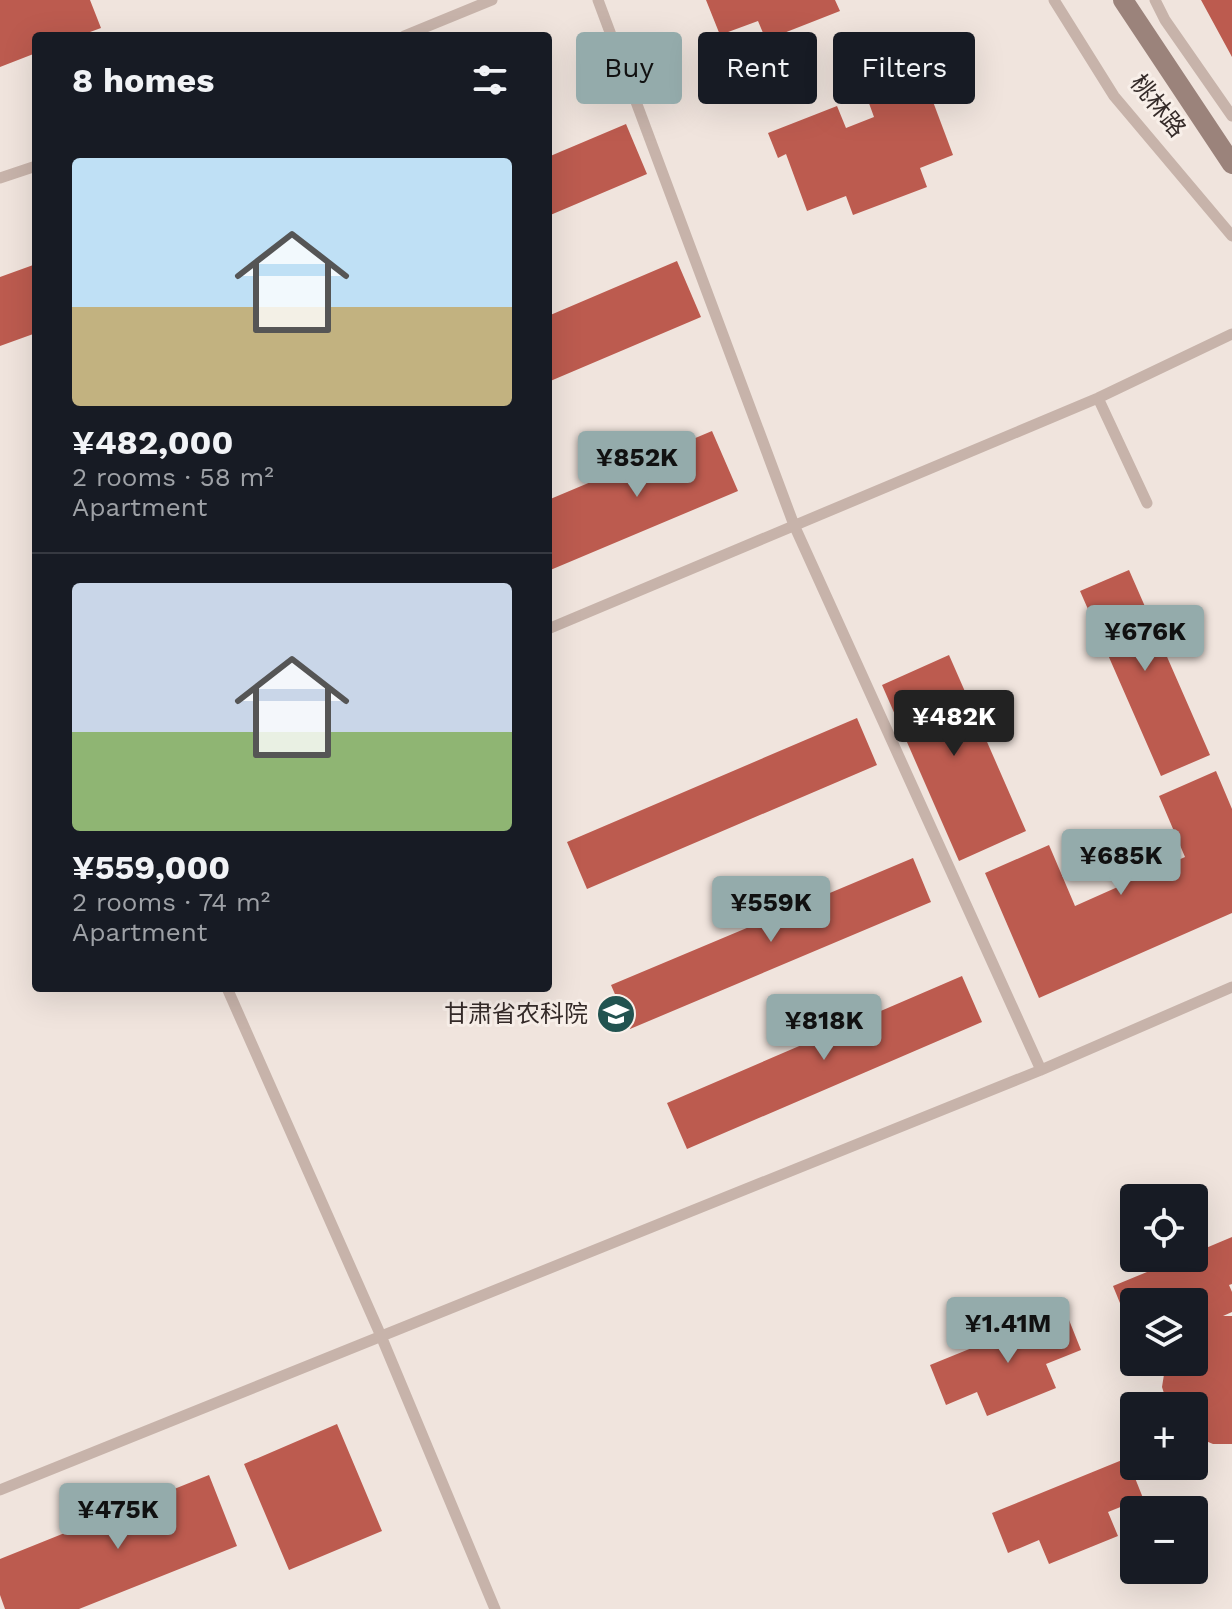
<!DOCTYPE html>
<meta charset="utf-8">
<style>
body{margin:0;font-family:"Work Sans","Noto Sans SC",sans-serif;background:#20242c;color:#f1f3f6;height:100vh;display:flex;flex-direction:column;font-size:30px;white-space:nowrap}
*{box-sizing:border-box;margin:0}
p{font-size:26px;color:#9ea1a6}
.icon{flex:none;width:44px;height:44px;fill:none;stroke:currentColor;stroke-width:2;stroke-linecap:round;stroke-linejoin:round}
.map{position:relative;flex:1;overflow:hidden}
.panel{position:absolute;left:32px;top:32px;width:520px;height:960px;display:flex;flex-direction:column;background:#171b24;border-radius:8px;box-shadow:0 8px 32px #0002}
.panel>*{flex:none}
.hud{position:absolute;left:576px;top:32px;width:536px;height:72px;display:flex;gap:16px}
.buttons{position:absolute;left:1120px;top:1184px;display:grid;gap:16px}
.buttons a{display:grid;place-items:center;width:88px;height:88px;border-radius:8px;background:#171b24;box-shadow:0 8px 32px #0002;font-size:40px}
.price{position:absolute;translate:-50% -68px;padding:0 18px;border-radius:8px;background:#94abab;color:#111;font-size:26px;line-height:52px;filter:drop-shadow(0 2px 4px #0008)}
.price::after{content:'';position:absolute;left:50%;top:48px;width:24px;height:18px;margin-left:-12px;background:inherit;clip-path:polygon(0 0,100% 0,50% 100%)}
.price.selected{background:#222;color:#fff}
ul{padding:0;list-style:none}
li{display:grid;align-content:center;gap:16px;height:424px;padding:0 40px}
li+li{border-top:2px solid #363941}
li span{display:grid;place-items:center;height:248px;border-radius:8px;color:#555}
li>.icon{margin-inline-start:auto}
span .icon{width:144px;height:144px;fill:#fffc;stroke-width:1}
li b{font-size:34px}
h2{display:flex;justify-content:space-between;align-items:center;height:96px;padding:0 40px;font-size:34px}
.pill{padding:0 28px;border-radius:8px;background:#171b24;box-shadow:0 8px 32px #0002;font-size:28px;line-height:72px}
.pill.selected{background:#94abab;color:#111}
.map>svg:first-child{display:block}
.building{fill:#bc5b4f}
.lines{fill:none;stroke-linecap:round;stroke-linejoin:round}
.service{stroke:#c7b3aa;stroke-width:11}
.secondary{stroke:#9b837b;stroke-width:20}
.labels{text-anchor:middle;dominant-baseline:central;stroke-width:6;stroke-linejoin:round;paint-order:stroke}
.street-label{font-size:24px;fill:#352b29;stroke:#f8efe9}
.poi-label{font-size:24px;fill:#352b29;stroke:#f8efe9;text-anchor:end}
</style>
<div class="map">
<svg width="1232" height="1609" viewBox="0 0 1232 1609">
<rect width="100%" height="100%" fill="#f0e4dd"/>
<path class="building" d="M0 0H90L101 28 79 36H36V53L0 67Z
M706 0H835L840 11 766 40 758 21 720 35Z
M1201 0H1232V57Z
M928 71 938 96 932 99 953 155 920 168 927 187 853 215 846 196 807 211 786 154 778 158 768 133 837 106 846 128 874 117 866 95Z
M626 124 647 174 548 216V157Z
M677 261 701 317 548 382V316Z
M36 264V333L0 346V277Z
M712 431 738 491 548 571V500Z
M1129 570 1210 755 1161 776 1080 591Z
M949 655 1026 831 959 861 882 685Z
M857 718 877 765 587 889 567 842Z
M1216 771 1232 809V913L1039 998 985 873 1049 845 1075 906 1185 857 1159 796Z
M913 858 931 902 630 1029 611 985Z
M962 976 982 1022 687 1149 667 1103Z
M1232 1237V1284L1229 1285 1232 1292V1312L1223 1316H1232V1444H1213L1194 1436V1406H1168L1162 1387 1166 1362H1194V1302H1134V1324L1129 1325 1113 1286 1181 1258H1194V1253Z
M1065 1310 1081 1350 1046 1364 1056 1388 987 1416 977 1392 946 1405 930 1365Z
M337 1424 382 1531 289 1570 244 1464Z
M1127 1458 1143 1498 1108 1512 1118 1536 1049 1564 1039 1540 1008 1553 992 1513Z
M209 1475 237 1546 79 1609H5L0 1595V1559Z"/>
<g class="lines">
<path class="service" d="M598 0 794 525 1041 1070
M1054 0 1114 96 1232 236
M1155 0 1165 20 1232 116
M404 36 492 0
M0 178 36 166
M1098 398 1147 503
M548 629 1098 398 1232 334
M227 988 381 1336 495 1609
M0 1490 1041 1070 1232 987"/>
<path class="secondary" d="M1123 0 1232 164"/>
</g>
<defs>
<symbol id="university-disc" viewBox="-11 -11 22 22"><circle r="9.5" fill="#225350" stroke="#f8efe9"/><path d="M0-5L7-2L0 1L-7-2ZM-4 1L0 2.5L4 1V4Q0 6-4 4Z" fill="#fff"/></symbol>
</defs>
<g fill-rule="evenodd">
<use href="#university-disc" x="594" y="992" width="44" height="44"/>
</g>
<g class="labels">
<g class="street-label">
<text transform="translate(1158 106) rotate(51)">桃林路</text>
</g>
<g class="poi-label">
<text x="588" y="1014">甘肃省农科院</text>
</g>
</g>
</svg>
<div class="buttons">
<a><svg class="icon" aria-label="locate" viewBox="0 0 24 24"><circle cx="12" cy="12" r="6"/><path d="M12 2v4M12 18v4M2 12h4M18 12h4"/></svg></a>
<a><svg class="icon" aria-label="layers" viewBox="0 0 24 24"><path d="M12 4l9 5-9 5-9-5zM3 14l9 5 9-5"/></svg></a>
<a>+</a>
<a>−</a>
</div>
<b class="price" style="left:637px;top:499px">¥852K</b>
<b class="price" style="left:1145px;top:673px">¥676K</b>
<b class="price selected" style="left:954px;top:758px">¥482K</b>
<b class="price" style="left:1121px;top:897px">¥685K</b>
<b class="price" style="left:771px;top:944px">¥559K</b>
<b class="price" style="left:824px;top:1062px">¥818K</b>
<b class="price" style="left:1008px;top:1365px">¥1.41M</b>
<b class="price" style="left:118px;top:1551px">¥475K</b>
<div class="hud">
<a class="pill selected">Buy</a>
<a class="pill">Rent</a>
<a class="pill">Filters</a>
</div>
<section class="panel">
<h2>8 homes<svg class="icon" aria-label="filters" viewBox="0 0 24 24"><path d="M4 7h16M4 17h16"/><circle cx="9" cy="7" r="2"/><circle cx="15" cy="17" r="2"/></svg></h2>
<ul>
<li><span style="background:linear-gradient(#bfe0f5 60%,#c2b280 0)"><svg class="icon" aria-label="home" viewBox="0 0 24 24"><path d="M3 11l9-7 9 7M6 9v11h12V9"/></svg></span><div><b>¥482,000</b><p>2 rooms · 58 m²</p><p>Apartment</p></div></li>
<li><span style="background:linear-gradient(#c9d6e8 60%,#8fb573 0)"><svg class="icon" aria-label="home" viewBox="0 0 24 24"><path d="M3 11l9-7 9 7M6 9v11h12V9"/></svg></span><div><b>¥559,000</b><p>2 rooms · 74 m²</p><p>Apartment</p></div></li>
</ul>
</section>
</div>
